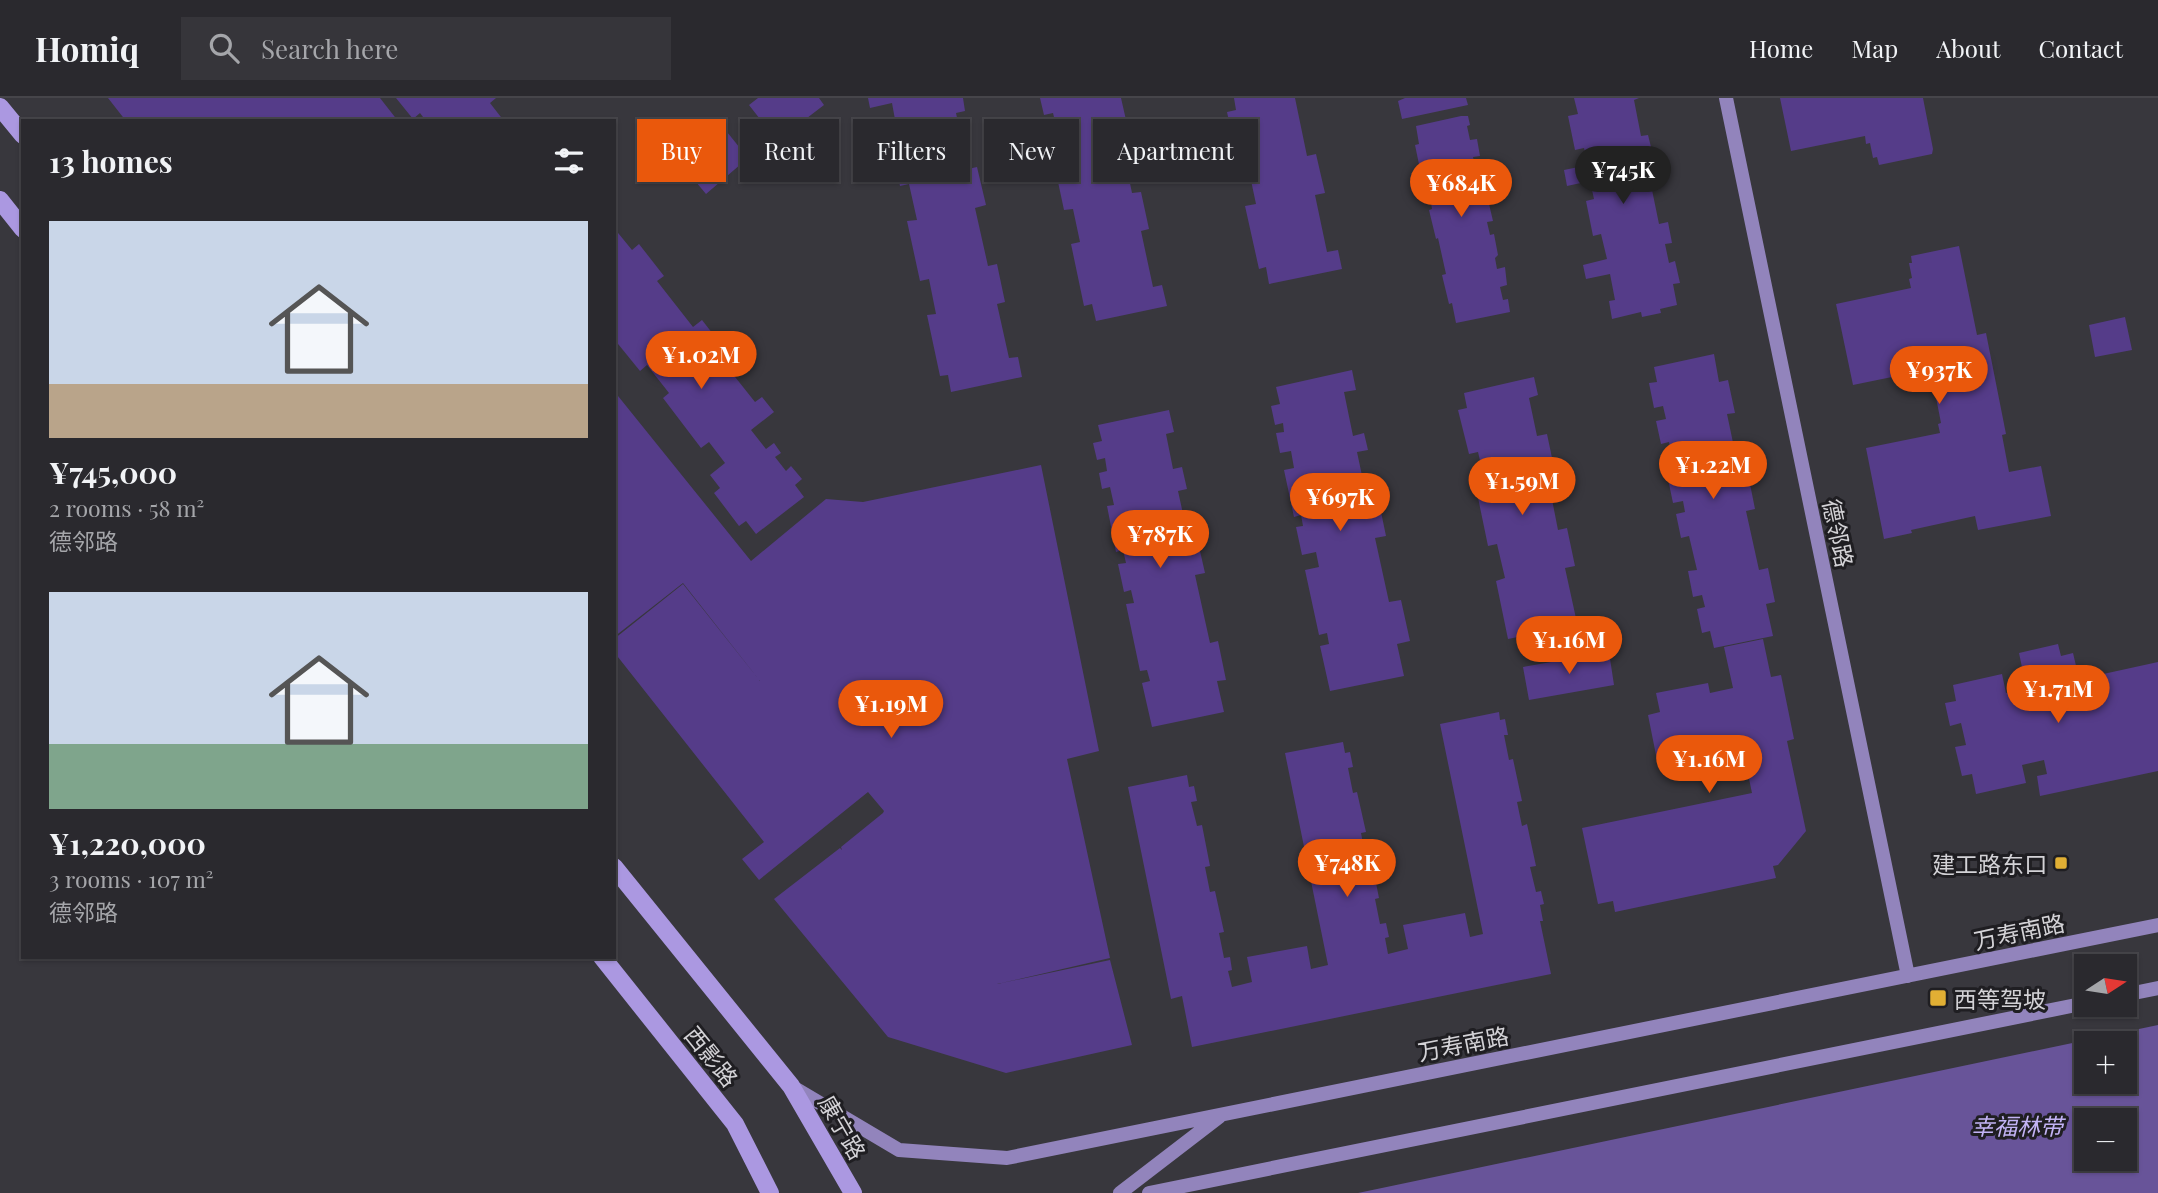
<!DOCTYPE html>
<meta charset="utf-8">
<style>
body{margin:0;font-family:"Playfair Display","Noto Sans SC",serif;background:#36353a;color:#f1f3f6;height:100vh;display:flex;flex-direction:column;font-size:26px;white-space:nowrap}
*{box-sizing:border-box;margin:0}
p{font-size:23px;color:#a5a6aa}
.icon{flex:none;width:38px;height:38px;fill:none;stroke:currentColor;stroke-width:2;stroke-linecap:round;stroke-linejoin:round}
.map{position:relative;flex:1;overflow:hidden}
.drawer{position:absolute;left:21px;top:21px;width:595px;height:840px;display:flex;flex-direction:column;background:#2a292e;border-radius:0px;box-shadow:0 2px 5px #0004,0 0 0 2px #46454a}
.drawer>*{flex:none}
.hud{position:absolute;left:637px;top:21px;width:665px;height:63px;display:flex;gap:14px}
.needle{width:46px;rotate:78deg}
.controls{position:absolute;left:2074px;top:856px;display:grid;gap:14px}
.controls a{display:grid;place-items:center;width:63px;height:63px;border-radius:0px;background:#2a292e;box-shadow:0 2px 5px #0004,0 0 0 2px #46454a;font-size:35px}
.price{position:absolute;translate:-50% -60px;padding:0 16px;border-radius:24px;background:#ea580c;color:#fff;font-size:23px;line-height:46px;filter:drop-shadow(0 2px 4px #0008)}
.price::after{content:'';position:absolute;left:50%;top:42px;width:21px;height:16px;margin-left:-10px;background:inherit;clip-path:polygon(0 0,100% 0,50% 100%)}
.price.selected{background:#222;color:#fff}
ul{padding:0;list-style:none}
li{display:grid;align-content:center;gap:14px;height:371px;padding:0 28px}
li span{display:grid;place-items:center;height:217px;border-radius:0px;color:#555}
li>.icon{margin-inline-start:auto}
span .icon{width:126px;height:126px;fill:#fffc;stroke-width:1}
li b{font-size:30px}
h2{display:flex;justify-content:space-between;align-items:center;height:84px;padding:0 28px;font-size:30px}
.chip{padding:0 24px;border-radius:0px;background:#2a292e;box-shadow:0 2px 5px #0004,0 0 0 2px #46454a;font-size:24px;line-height:63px}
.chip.selected{background:#ea580c;color:#fff}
header{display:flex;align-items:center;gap:42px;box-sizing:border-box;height:98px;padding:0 35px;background:#2a292e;border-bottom:2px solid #46454a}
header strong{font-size:33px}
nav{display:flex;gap:38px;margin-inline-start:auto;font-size:24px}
.search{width:490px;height:63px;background:#36353a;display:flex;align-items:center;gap:18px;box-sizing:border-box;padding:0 24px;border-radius:0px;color:#a5a6aa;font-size:26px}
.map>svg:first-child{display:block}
.green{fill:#685499;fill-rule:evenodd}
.building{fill:#553c89}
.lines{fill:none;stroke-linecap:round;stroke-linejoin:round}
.secondary{stroke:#9284bc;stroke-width:14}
.primary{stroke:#ab98e1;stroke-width:18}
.poi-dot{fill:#e1af34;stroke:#1f1e22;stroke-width:2.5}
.labels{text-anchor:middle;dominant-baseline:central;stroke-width:6;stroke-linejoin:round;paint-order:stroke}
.street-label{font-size:23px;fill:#d3d2d6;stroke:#1f1e22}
.poi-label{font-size:23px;fill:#d3d2d6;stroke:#1f1e22;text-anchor:end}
.park-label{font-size:23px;font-style:italic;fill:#c2b3f4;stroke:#1f1e22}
</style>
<header>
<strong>Homiq</strong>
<div class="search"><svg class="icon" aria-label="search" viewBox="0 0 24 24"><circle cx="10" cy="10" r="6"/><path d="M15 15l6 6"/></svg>Search here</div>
<nav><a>Home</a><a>Map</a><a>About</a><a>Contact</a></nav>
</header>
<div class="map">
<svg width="2158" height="1095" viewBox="0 0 2158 1095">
<rect width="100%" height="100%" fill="#38373d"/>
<path class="green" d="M2158 927V1095H1358ZM2086 945H2124V984H2086ZM2086 1022H2124V1060H2086Z"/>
<path class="building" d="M108 0H380L398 23H126Z
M396 0H496L490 5 504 23H426L420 15 413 21Z
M758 0H819L824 7 777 43 749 7Z
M868 0H963L965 13 956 15 968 71 977 69 986 107 975 110 988 168 997 166 1005 204 997 206 1009 260 1018 259 1022 279 951 294 948 277 940 278 927 217 936 216 929 181 920 183 907 123 917 122 909 86 900 88 887 29 896 27 892 5 870 10Z
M1040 0H1121L1129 35 1120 36 1132 95 1141 94 1149 131 1141 133 1153 189 1162 187 1167 208 1096 223 1092 206 1084 208 1071 146 1080 144 1073 111 1064 112 1051 51 1061 49 1053 15 1044 17Z
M1234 0H1295L1307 58 1316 56 1325 95 1315 97 1327 154 1338 152 1342 171 1269 186 1266 169 1259 171 1245 108 1256 106 1249 73 1240 75 1227 14 1236 12Z
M1405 0H1466L1468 7 1402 21 1398 3Z
M1574 0H1639L1634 2 1641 38 1648 37 1652 53 1645 55 1649 71 1655 70 1659 86 1651 87 1659 126 1668 124 1672 145 1665 146 1669 165 1675 163 1680 185 1673 186 1677 207 1660 211 1661 215 1642 219 1641 214 1612 221 1609 203 1615 202 1610 176 1586 181 1583 167 1607 161 1601 136 1593 138 1586 103 1594 101 1590 83 1567 88 1564 72 1588 67 1584 50 1575 52 1568 18 1578 16Z
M1780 0H1923L1933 51 1932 56 1879 67 1877 59 1873 60 1870 45 1866 46 1865 38 1791 53Z
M1461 18H1468L1470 27 1467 28 1470 42 1477 41 1480 58 1473 59 1476 73 1481 72 1486 92 1482 94 1485 106H1489L1493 123 1487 124 1490 137 1494 136 1498 157 1495 160 1497 171 1505 169 1507 187 1500 189 1503 202 1508 201 1510 214 1456 225 1452 205 1449 206 1442 177 1446 176 1438 140 1436 141 1429 112 1432 111 1426 75 1421 76 1415 47 1419 46 1416 28Z
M723 29 748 60 706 96 681 66Z
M614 130 632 152 639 146 664 178 657 183 693 229 702 222 727 254 720 260 755 304 762 299 774 314 751 332 766 351 774 345 781 355 775 359 786 373 791 368 802 381 795 387 804 399 756 436 746 423 739 428 714 395 720 390 710 377 725 365 709 344 701 350 663 300 669 295 647 267 640 273 614 241Z
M1959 148 1977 237 1986 235 2006 336 2002 337 2009 374 2041 368 2051 418 1978 432 1975 418 1911 432 1912 435 1884 441 1866 350 1940 335 1938 326 1941 325 1932 279 1928 280 1926 272 1853 287 1836 206 1911 190 1909 181 1912 180 1909 165H1912L1911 158Z
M2125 219 2132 252 2095 259 2089 227Z
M1714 256 1719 284 1728 282 1735 315 1727 316 1740 378 1748 376 1755 411 1746 413 1759 472 1768 470 1775 504 1766 506 1773 538 1714 550 1710 533 1702 535 1697 511 1705 509 1702 497 1693 499 1688 473 1697 472 1689 438 1681 440 1676 416 1685 414 1683 403 1673 405 1668 381 1677 379 1669 344 1661 346 1656 323 1666 321 1663 308 1654 310 1649 285 1657 284 1654 269Z
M1352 272 1356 292 1344 294 1353 338 1364 335 1368 352 1357 354 1364 387 1375 385 1386 438 1375 440 1389 504 1401 502 1410 543 1397 546 1404 578 1330 593 1320 548 1329 546 1327 535 1319 537 1305 472 1319 469 1316 454 1302 457 1296 429 1303 428 1301 417 1294 419 1284 372 1294 370 1291 353 1280 355 1276 335 1284 334 1283 325 1275 327 1271 308 1280 306 1276 289Z
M1534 279 1538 297 1529 300 1537 338 1547 336 1555 374 1547 376 1558 432 1567 430 1575 468 1565 470 1577 525 1587 523 1591 542 1521 556 1518 539 1508 541 1496 483 1505 480 1497 446 1488 448 1476 390 1486 388 1478 354 1469 356 1458 312 1467 310 1464 295Z
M614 293 751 463 826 401 863 404 1041 367 1099 653 1067 661 1110 860 997 886 1110 862 1132 947 1006 975 888 939 774 801 840 750 842 752 841 749 883 715 884 713 868 694 759 782 742 761 764 744 614 554V541L683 486 760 583 683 485 614 539Z
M1169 312 1174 334 1166 336 1173 371 1182 369 1187 391 1178 393 1185 425 1194 424 1198 444 1189 446 1191 455 1200 453 1205 475 1195 477 1210 545 1218 543 1226 582 1217 583 1224 614 1152 629 1142 585 1150 583 1147 572 1140 573 1126 506 1134 505 1131 492 1124 494 1118 466 1126 465 1123 452 1116 454 1107 408 1114 407 1110 389 1102 391 1099 375 1107 373 1105 360 1097 362 1093 345 1102 343 1098 327Z
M1763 541 1771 579 1781 577 1794 641 1787 643 1806 733 1778 767 1773 768 1776 780 1615 814 1613 803 1598 806 1582 730 1752 695 1743 652 1723 656 1725 666 1672 677 1668 660 1657 662 1648 617 1660 614 1656 595 1708 585 1710 595 1733 590 1724 549Z
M2058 546 2061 558 2073 555 2077 572 2083 570 2085 580 2158 564V673L2040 698 2037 678 2047 676 2044 662 2022 667 2026 685 1976 696 1972 676 1962 678 1955 649 1966 647 1961 625 1950 628 1945 605 1956 603 1953 587 2002 576 2006 595 2030 590 2026 574H2023L2019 555Z
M1609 554 1614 587 1529 602 1523 569Z
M1499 614 1500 622 1505 621 1508 637H1504L1509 662 1513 661 1522 703 1517 704 1522 728 1527 726 1536 768 1530 769 1536 794 1541 793 1544 806 1540 807 1543 823H1540L1551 876 1192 949 1182 898 1171 901 1128 689 1187 677 1189 689 1194 688 1197 703 1191 704 1197 728 1202 727 1210 768 1205 769 1210 794 1215 793 1224 834 1219 835 1224 860 1230 859 1232 872 1228 873 1232 889 1252 884 1247 859 1307 848 1311 871 1328 867 1285 655 1343 644 1345 655 1350 654 1353 669 1348 670 1353 695 1357 694 1366 734 1361 735 1366 761 1371 760 1379 800 1375 801 1380 826 1386 825 1389 839 1385 840 1388 856 1408 851 1403 827 1465 815 1470 839 1483 836 1440 626Z"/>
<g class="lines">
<path class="secondary" d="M1726 0 1908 878
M2124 897 2158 890
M791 988 899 1052 1007 1060 2158 827
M1120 1095 1219 1019
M1149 1095 2086 905"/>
<path class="primary" d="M0 9 23 37
M0 102 23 131
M614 769 791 988 853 1095
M602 859 735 1026 770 1095"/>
</g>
<g class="poi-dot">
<rect x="2054" y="758" width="14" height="14" rx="3.5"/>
<rect x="1929" y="891" width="18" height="18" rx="3.5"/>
</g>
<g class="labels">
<g class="street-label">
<text transform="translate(1839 435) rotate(78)">德邻路</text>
<text transform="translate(2019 833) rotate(-12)">万寿南路</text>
<text transform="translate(1463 945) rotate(-11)">万寿南路</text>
<text transform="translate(712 958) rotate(51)">西影路</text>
<text transform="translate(843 1029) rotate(60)">康宁路</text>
</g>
<g class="poi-label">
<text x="2047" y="765">建工路东口</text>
<text x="1954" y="900" text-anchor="start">西等驾坡</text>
</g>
<g class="park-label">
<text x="2017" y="1027">幸福林带</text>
</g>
</g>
</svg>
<div class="controls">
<a><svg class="needle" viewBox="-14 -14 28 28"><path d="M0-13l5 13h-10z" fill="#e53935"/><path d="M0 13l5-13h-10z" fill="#a5a6aa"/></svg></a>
<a>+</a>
<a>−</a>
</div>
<b class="price selected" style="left:1623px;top:108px">¥745K</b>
<b class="price" style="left:1461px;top:121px">¥684K</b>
<b class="price" style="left:701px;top:293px">¥1.02M</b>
<b class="price" style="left:1939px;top:308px">¥937K</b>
<b class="price" style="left:1713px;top:403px">¥1.22M</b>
<b class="price" style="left:1522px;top:419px">¥1.59M</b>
<b class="price" style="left:1340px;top:435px">¥697K</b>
<b class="price" style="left:1160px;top:472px">¥787K</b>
<b class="price" style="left:1569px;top:578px">¥1.16M</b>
<b class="price" style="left:2058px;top:627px">¥1.71M</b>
<b class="price" style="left:891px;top:642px">¥1.19M</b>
<b class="price" style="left:1709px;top:697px">¥1.16M</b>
<b class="price" style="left:1347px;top:801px">¥748K</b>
<div class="hud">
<a class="chip selected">Buy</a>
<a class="chip">Rent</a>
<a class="chip">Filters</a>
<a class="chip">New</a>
<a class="chip">Apartment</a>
</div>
<section class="drawer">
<h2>13 homes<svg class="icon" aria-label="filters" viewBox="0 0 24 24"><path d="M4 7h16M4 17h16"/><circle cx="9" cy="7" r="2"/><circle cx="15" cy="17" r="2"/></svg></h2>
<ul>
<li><span style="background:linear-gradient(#c9d6e8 75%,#b9a48a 0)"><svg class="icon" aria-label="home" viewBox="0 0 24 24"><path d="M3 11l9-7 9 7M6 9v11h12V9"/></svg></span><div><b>¥745,000</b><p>2 rooms · 58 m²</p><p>德邻路</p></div></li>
<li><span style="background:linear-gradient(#c9d6e8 70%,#7fa58c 0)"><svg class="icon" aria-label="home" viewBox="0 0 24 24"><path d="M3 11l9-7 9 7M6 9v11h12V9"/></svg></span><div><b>¥1,220,000</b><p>3 rooms · 107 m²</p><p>德邻路</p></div></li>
</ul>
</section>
</div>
